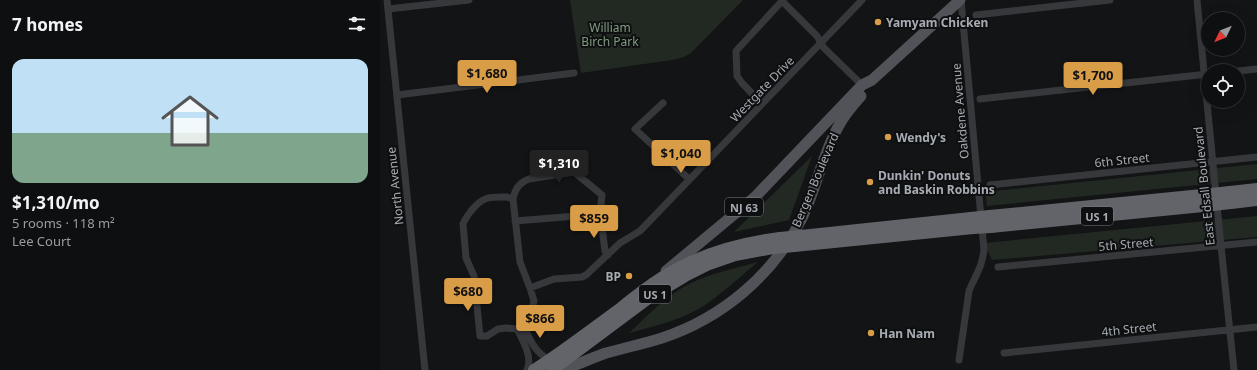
<!DOCTYPE html>
<meta charset="utf-8">
<style>
body{margin:0;font-family:"Noto Sans",sans-serif;background:#1c1d1e;color:#f1f3f6;height:100vh;display:flex;flex-direction:column;font-size:15px;white-space:nowrap}
*{box-sizing:border-box;margin:0}
p{font-size:13px;color:#9b9c9f}
.icon{flex:none;width:22px;height:22px;fill:none;stroke:currentColor;stroke-width:2;stroke-linecap:round;stroke-linejoin:round}
.map{position:relative;flex:1;overflow:hidden}
.drawer{display:flex;flex-direction:column;background:#0e0f10;width:380px}
.drawer>*{flex:none}
.needle{width:26px;rotate:227deg}
.controls{position:absolute;left:821px;top:12px;display:grid;gap:8px}
.controls a{display:grid;place-items:center;width:44px;height:44px;border-radius:50%;background:#0e0f10;box-shadow:0 4px 16px #0002,0 0 0 1px #2e2f30;font-size:20px}
.price{position:absolute;translate:-50% -34px;padding:0 9px;border-radius:4px;background:#d99d47;color:#111;font-size:13px;line-height:26px;filter:drop-shadow(0 1px 2px #0008)}
.price::after{content:'';position:absolute;left:50%;top:24px;width:12px;height:9px;margin-left:-6px;background:inherit;clip-path:polygon(0 0,100% 0,50% 100%)}
.price.active{background:#222;color:#fff}
ul{padding:0;list-style:none}
li{display:grid;align-content:center;gap:8px;height:212px;padding:0 12px}
li+li{border-top:1px solid #2e2f30}
li span{display:grid;place-items:center;height:124px;border-radius:12px;color:#555}
li>.icon{margin-inline-start:auto}
span .icon{width:72px;height:72px;fill:#fffc;stroke-width:1}
li b{font-size:17px}
h2{display:flex;justify-content:space-between;align-items:center;height:48px;padding:0 12px;font-size:17px}
main{display:flex;flex:1;min-height:0}
.map>svg:first-child{display:block}
.green{fill:#222923}
.lines{fill:none;stroke-linecap:round;stroke-linejoin:round}
.street{stroke:#37383b;stroke-width:7}
.primary{stroke:#515358;stroke-width:11}
.highway{stroke:#62646a;stroke-width:12}
.highway-bridge{stroke:#62646a;stroke-width:12}
.poi-dot{fill:#d99d47;stroke:#0e0f10;stroke-width:1.5}
.labels{text-anchor:middle;dominant-baseline:central;stroke-width:4;stroke-linejoin:round;paint-order:stroke}
.shield{fill:#0e0f10;stroke:#797d82;stroke-width:1}
.shield-label{font-size:11px;font-weight:bold;fill:#a7acb3}
.poi-label{font-size:12px;font-weight:bold;fill:#a7acb3;stroke:#0e0f10;text-anchor:start}
.park-label{font-size:12px;fill:#819c80;stroke:#0e0f10}
.street-label{font-size:12px;fill:#a7acb3;stroke:#0e0f10}
</style>
<main>
<section class="drawer">
<h2>7 homes<svg class="icon" aria-label="filters" viewBox="0 0 24 24"><path d="M4 7h16M4 17h16"/><circle cx="9" cy="7" r="2"/><circle cx="15" cy="17" r="2"/></svg></h2>
<ul>
<li><span style="background:linear-gradient(#bfe0f5 60%,#7fa58c 0)"><svg class="icon" aria-label="home" viewBox="0 0 24 24"><path d="M3 11l9-7 9 7M6 9v11h12V9"/></svg></span><div><b>$1,310/mo</b><p>5 rooms · 118 m²</p><p>Lee Court</p></div></li>
</ul>
</section>
<div class="map">
<svg width="877" height="370" viewBox="0 0 877 370">
<rect width="100%" height="100%" fill="#131415"/>
<path class="green" d="M190 0H363L311 53 304 57 292 60 201 73Z
M432 156 409 220 354 232Z
M877 164V179L607 206 605 192Z
M877 216V237L612 260 604 243Z
M378 262C361 276 344 292 325 305 302 320 275 326 249 333 268 315 287 295 311 283 332 273 356 268 378 262Z"/>
<g class="lines">
<path class="street" d="M7 0 45 370
M817 0 841 246 854 370
M402 1 437 36 444 48 482 85
M8 9 89 0
M596 15 730 0
M858 71 877 69
M17 95 194 73
M600 99 828 74
M283 103 255 129 309 179
M382 104 362 83 357 76 356 51 403 0
M610 185 877 157
M127 197 133 199 140 262 150 288 154 301 152 309 143 325 137 329 126 328 118 329 107 336H100L94 276 86 258 83 224C85 219 88 215 91 211 103 196 109 197 127 197Z
M133 199C135 189 139 183 149 179L194 172 222 195C219 213 223 233 225 251L228 255
M135 221 221 214
M618 267 877 242
M150 288 174 279 202 277 206 275 240 243 260 231 482 0
M143 325C151 341 154 352 170 360
M137 329C143 341 153 357 147 370
M624 353 877 327
M579 360 589 291C592 283 596 277 599 269 602 263 603 256 604 250L581 0"/>
<path class="primary" d="M286 271 375 197 482 85 492 80 580 0
M184 370C198 364 212 358 226 353 244 348 263 344 282 338 342 318 392 276 421 220 436 190 442 156 458 127 464 115 473 105 481 96"/>
<path class="highway" d="M850 192 877 189
M851 203 877 200
M610 216 822 195
M611 227 823 206
M421 236 591 218
M414 246 593 228
M154 370C184 351 212 329 241 308 262 291 284 274 309 263 338 249 368 242 400 238
M172 370 270 297 305 276 329 264 355 255 393 248"/>
<path class="highway-bridge" d="M822 195 850 192
M823 206 851 203
M591 218 610 216
M593 228 611 227
M400 238 421 236
M393 248 414 246"/>
</g>
<g class="poi-dot">
<circle cx="498" cy="22" r="4"/>
<circle cx="508" cy="137" r="4"/>
<circle cx="490" cy="182" r="4"/>
<circle cx="249" cy="276" r="4"/>
<circle cx="491" cy="333" r="4"/>
</g>
<g class="labels">
<g class="shield">
<rect x="345" y="198" width="38" height="18" rx="3"/>
<rect x="701" y="207" width="32" height="18" rx="3"/>
<rect x="259" y="285" width="32" height="18" rx="3"/>
</g>
<g class="shield-label">
<text x="364" y="207">NJ 63</text>
<text x="717" y="216">US 1</text>
<text x="275" y="294">US 1</text>
</g>
<g class="poi-label">
<text x="506" y="22">Yamyam Chicken</text>
<text x="516" y="137">Wendy's</text>
<text x="498" y="175">Dunkin' Donuts<tspan x="498" dy="14">and Baskin Robbins</tspan></text>
<text x="241" y="276" text-anchor="end">BP</text>
<text x="499" y="333">Han Nam</text>
</g>
<g class="park-label">
<text x="230" y="27">William<tspan x="230" dy="14">Birch Park</tspan></text>
</g>
<g class="street-label">
<text transform="translate(382 89) rotate(-46)">Westgate Drive</text>
<text transform="translate(580 111) rotate(-95)">Oakdene Avenue</text>
<text transform="translate(742 160) rotate(-6)">6th Street</text>
<text transform="translate(435 180) rotate(-67)">Bergen Boulevard</text>
<text transform="translate(15 186) rotate(-96)">North Avenue</text>
<text transform="translate(824 186) rotate(-96)">East Edsall Boulevard</text>
<text transform="translate(746 244) rotate(-5)">5th Street</text>
<text transform="translate(749 329) rotate(-6)">4th Street</text>
</g>
</g>
</svg>
<div class="controls">
<a><svg class="needle" viewBox="-14 -14 28 28"><path d="M0-13l5 13h-10z" fill="#e53935"/><path d="M0 13l5-13h-10z" fill="#9b9c9f"/></svg></a>
<a><svg class="icon" aria-label="locate" viewBox="0 0 24 24"><circle cx="12" cy="12" r="6"/><path d="M12 2v4M12 18v4M2 12h4M18 12h4"/></svg></a>
</div>
<b class="price" style="left:107px;top:94px">$1,680</b>
<b class="price" style="left:713px;top:96px">$1,700</b>
<b class="price" style="left:301px;top:174px">$1,040</b>
<b class="price active" style="left:179px;top:184px">$1,310</b>
<b class="price" style="left:214px;top:239px">$859</b>
<b class="price" style="left:88px;top:312px">$680</b>
<b class="price" style="left:160px;top:339px">$866</b>
</div>
</main>
